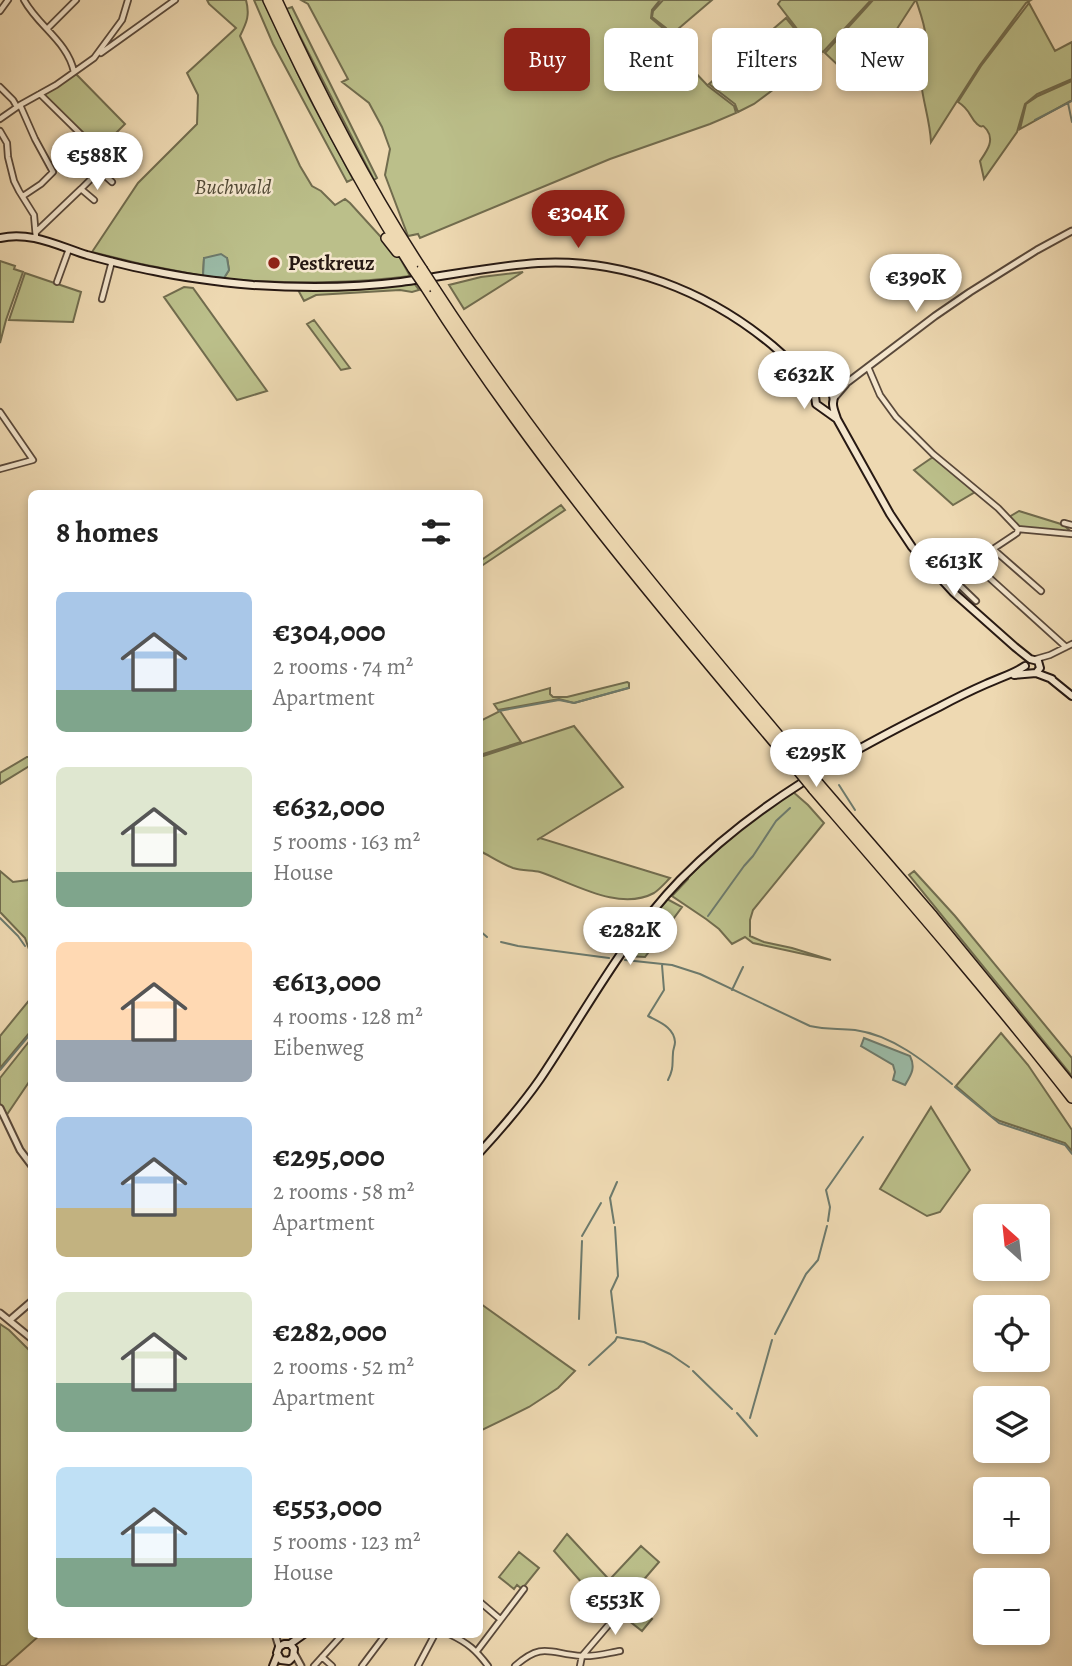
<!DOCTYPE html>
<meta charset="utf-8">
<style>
body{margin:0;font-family:Alegreya,serif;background:#f6f6f6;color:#222;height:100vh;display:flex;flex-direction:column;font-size:26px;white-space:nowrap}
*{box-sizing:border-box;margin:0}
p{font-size:23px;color:#767676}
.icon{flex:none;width:38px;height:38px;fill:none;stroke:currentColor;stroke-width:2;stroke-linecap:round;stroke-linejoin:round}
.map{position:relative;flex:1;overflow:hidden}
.panel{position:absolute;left:28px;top:490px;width:455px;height:1148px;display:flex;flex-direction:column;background:#fff;border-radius:10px;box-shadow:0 4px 10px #0003}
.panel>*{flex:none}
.guide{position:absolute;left:504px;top:28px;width:462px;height:63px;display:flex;gap:14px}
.needle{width:46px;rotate:333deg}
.buttons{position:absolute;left:973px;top:1204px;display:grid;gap:14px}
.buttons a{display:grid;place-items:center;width:77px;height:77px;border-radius:10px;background:#fff;box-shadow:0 4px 10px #0003;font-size:35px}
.price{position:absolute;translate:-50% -60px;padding:0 16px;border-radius:24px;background:#fff;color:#222;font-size:23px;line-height:46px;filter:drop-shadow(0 2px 4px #0008)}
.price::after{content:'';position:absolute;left:50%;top:42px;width:21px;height:16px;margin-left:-10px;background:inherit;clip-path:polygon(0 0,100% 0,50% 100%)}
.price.selected{background:#8f2418;color:#fff}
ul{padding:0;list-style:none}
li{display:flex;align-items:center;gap:21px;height:175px;padding:0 28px}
li span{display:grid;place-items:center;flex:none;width:196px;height:140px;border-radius:10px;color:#555}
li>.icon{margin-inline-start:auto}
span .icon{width:84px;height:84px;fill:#fffc;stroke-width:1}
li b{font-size:30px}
h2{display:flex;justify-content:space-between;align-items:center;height:84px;padding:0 28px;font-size:30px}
.tag{padding:0 24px;border-radius:10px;background:#fff;box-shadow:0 4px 10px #0003;font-size:24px;line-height:63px}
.tag.selected{background:#8f2418;color:#fff}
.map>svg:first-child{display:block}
.green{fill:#bbbf8a;stroke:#716c4e;stroke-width:2}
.water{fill:#9bbba7;stroke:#6d7a6c;stroke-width:2}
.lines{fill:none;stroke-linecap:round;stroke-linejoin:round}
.stream{stroke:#6d7a6c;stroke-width:2}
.minor-casing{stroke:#59493b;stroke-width:8}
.tertiary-casing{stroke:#59493b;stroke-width:9}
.secondary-casing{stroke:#271913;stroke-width:10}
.motorway-casing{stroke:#271913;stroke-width:12}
.minor{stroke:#f4e6cd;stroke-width:4.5}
.tertiary{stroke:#f4e6cd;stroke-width:5}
.secondary{stroke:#f4e6cd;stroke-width:6}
.motorway{stroke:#eed9b2;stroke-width:9}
.motorway-bridge-casing{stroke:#271913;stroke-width:12;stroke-linecap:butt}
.motorway-bridge{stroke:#eed9b2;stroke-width:9}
.poi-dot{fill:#8f2418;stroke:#f4e6cd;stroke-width:2.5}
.labels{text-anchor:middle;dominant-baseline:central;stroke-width:5;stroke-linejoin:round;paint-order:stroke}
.park-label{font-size:21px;font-style:italic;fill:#534b37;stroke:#f4e6cd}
.poi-label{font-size:21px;font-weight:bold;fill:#271913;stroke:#f4e6cd;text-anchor:start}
</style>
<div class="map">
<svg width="1072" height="1666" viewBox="0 0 1072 1666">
<rect width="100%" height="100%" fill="#eed9b2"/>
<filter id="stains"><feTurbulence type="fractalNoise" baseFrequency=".00286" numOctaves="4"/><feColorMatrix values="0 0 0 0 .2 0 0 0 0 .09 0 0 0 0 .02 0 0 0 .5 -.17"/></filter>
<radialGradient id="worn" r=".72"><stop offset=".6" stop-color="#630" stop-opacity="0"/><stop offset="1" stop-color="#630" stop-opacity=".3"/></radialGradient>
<path class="green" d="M207 0H246C250 15 247 22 240 36L300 166 312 186 321 191 335 205 345 199 350 203 400 258 410 276C352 284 293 283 234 280L224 278 229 270 227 258H204L203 276 141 264 92 252 138 183 197 124 198 95 187 73 236 28 209 4Z
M254 0H263L309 97 353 179 347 182 273 44Z
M301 0H660L652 10 651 18 664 29 691 68 708 86 734 106 736 113 710 124 610 159 420 238 418 234 408 236 385 175 390 149 382 127 369 103 342 82 348 79 308 4Z
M663 0H712L671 35 666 28 652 17 653 11Z
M781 0H871L823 52 808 43 778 4Z
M873 0H914L915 1 860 86 825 53Z
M916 0H1031L1026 3 980 65 931 142C930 121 923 102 921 82 919 66 927 53 926 38 925 25 920 12 916 0Z
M1029 3 1055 51 1072 42V79L1037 94 1025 104 1017 132 984 179 980 161C986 152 995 141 987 130 980 121 985 131 977 124 969 117 971 110 958 102L981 66Z
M292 7 377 178 374 180 286 9Z
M786 18 807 44 821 54 754 104 738 112 735 104 709 84Z
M75 73 125 124 99 150 42 94Z
M1072 81V100L1020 129 1026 104 1038 96Z
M0 261 15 266 14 269 23 272 6 320 0 343Z
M523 272 464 309 449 285 481 277Z
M25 273 81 292 73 322 9 320Z
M414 283 419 290 412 292 400 290 316 295 304 301 297 288Z
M184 287 193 288 267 391 237 400 164 297Z
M314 320 350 368 341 370 307 324Z
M933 457 975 492 953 505 914 470Z
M561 505 565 510 480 567V561Z
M1019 511 1064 525 1072 533 1022 529 1016 526 1009 517Z
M627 682 629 683V688L574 703 559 699 498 710 494 704 550 688V694L553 697H567Z
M500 711 521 742 480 755V721Z
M574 726 623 787 537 840 540 838 670 878C665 883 660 889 654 893 619 912 573 883 540 872 532 870 522 871 513 868 502 864 490 856 480 851V757Z
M27 757H31V765L0 784V773Z
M792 791 808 805 824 823 753 910 750 920V936L764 942 792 948 831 960 753 943 745 937 732 944 719 929 706 919 672 896 688 879V877L742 828Z
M0 871 13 882 28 880 31 874V955L25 938 0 912Z
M914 871 955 916 1072 1058V1076L909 875Z
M667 899 682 907 645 957 626 956 644 927Z
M31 998V1031L0 1068V1036Z
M1001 1033 1028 1065 1072 1130V1151L1065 1143 1000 1121 991 1116 956 1086Z
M31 1039V1079L6 1116 0 1104V1078Z
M931 1107 970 1170 940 1212 927 1216 880 1189Z
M481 1304 575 1371 558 1388 529 1407 480 1431V1305Z
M0 1324 9 1330 31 1352 32 1634 40 1635 5 1666H0Z
M567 1534 629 1601 621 1610 618 1607 610 1615 554 1551Z
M641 1546 659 1562 628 1598 611 1578Z
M519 1552 539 1568 522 1589 517 1585 514 1589 499 1577Z
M628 1603 652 1619 642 1631 628 1620 631 1616 622 1610Z"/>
<path class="water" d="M221 254 227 258 229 270 224 278 203 276 204 258Z
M864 1038 910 1056C916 1068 911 1075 905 1085L893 1080 895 1072 893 1065 861 1046Z"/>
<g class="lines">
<path class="stream" d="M1068 103 1072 122
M1035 120 1072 101
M499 711 559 700 574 703 628 688
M839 785 855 810
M708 916 744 866 753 856 776 821 790 808
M0 918 18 936 25 946
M480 931 487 937
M501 942 518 946 609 958
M29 957 32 959
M625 960 672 965 700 974 810 1026C827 1030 839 1028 855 1030 892 1035 924 1061 952 1084
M662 965 664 990 648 1016C659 1022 674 1027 675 1042 675 1046 673 1049 673 1053 672 1065 674 1068 668 1080
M732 990 743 967
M0 1070 32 1032
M955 1087 999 1123 1065 1145 1072 1154
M828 1221 830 1207 826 1190 863 1137
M614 1223 610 1198 617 1182
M615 1227 618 1276 611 1291 616 1333
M582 1236 601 1203
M579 1319 582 1241
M775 1334 806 1274 818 1260 827 1226
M589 1365 615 1341 617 1337 644 1342 670 1354 689 1367
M693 1371 732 1409
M737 1413 757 1436
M750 1418 772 1340"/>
<defs>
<path id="minor" d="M24 0C38 26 68 42 74 72
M0 11 8 0
M47 29 76 0
M101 53 175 0
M0 87 13 100 17 107
M20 105 35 139 53 172 41 184 23 196
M0 119 20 105 56 85 94 58 122 20 128 0
M0 131 7 143 8 157 14 181 19 191 34 215 36 238
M100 171 112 182
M81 189 94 200
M36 232 81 189 107 163 106 159 40 94
M57 282 69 249
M102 299 112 261
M868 367 880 395 896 417 933 454 998 508 1018 529 1072 534
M0 412 33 460 0 469
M1064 523 1072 525
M993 549 1041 591
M973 563 1066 647
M976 601 951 577 1017 533 1018 529
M1036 659 1050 655 1072 644
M480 1602 500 1619
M449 1634C468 1643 476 1650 488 1666
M477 1651 524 1589
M322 1657 332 1666
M314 1666 343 1634
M362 1666 386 1634
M418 1666 435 1634
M515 1666C543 1641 550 1654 582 1656 594 1657 608 1653 620 1651
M580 1666 582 1656 629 1601"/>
<path id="tertiary" d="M828 390 848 382 935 316 970 292 1037 250 1072 231
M834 398 846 384
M0 1108 20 1150 32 1166
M0 1313 32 1339
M10 1320 32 1301
M275 1634 279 1647
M295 1655 301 1666"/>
<path id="secondary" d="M0 238C31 231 58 246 87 255 109 261 131 267 154 271 186 278 220 282 253 285 302 288 353 288 401 282 447 276 492 266 538 263 623 258 707 291 772 345 780 352 788 359 795 366 800 371 804 377 810 382 816 386 830 389 832 394 835 399 833 399 833 404 833 409 836 415 837 419L890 514 912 547 953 592 1015 647 1030 659 1038 661 1040 668 1036 673
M809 382 815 396 816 404 837 419
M1014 675 1036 673 1052 679
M1051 679 1072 696
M480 1152C501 1129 522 1105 540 1079 585 1012 624 938 680 880 754 804 845 754 939 707 954 699 970 691 986 684 999 678 1013 674 1025 666
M290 1644 294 1649 293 1657 289 1661 281 1660 277 1653 279 1647 284 1644H290L304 1634
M273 1666 277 1656"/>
<path id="motorway" d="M268 0C311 93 358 183 413 269
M277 0C319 92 366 184 422 269
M386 238 397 252
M426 288C534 459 665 613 795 767
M435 289C544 457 672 609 801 762
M819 784 933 916 1072 1086
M813 789C901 891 989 992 1072 1098"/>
</defs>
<use href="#minor" class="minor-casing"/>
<use href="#tertiary" class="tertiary-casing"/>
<use href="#secondary" class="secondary-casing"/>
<use href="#motorway" class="motorway-casing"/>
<use href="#minor" class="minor"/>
<use href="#tertiary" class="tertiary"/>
<use href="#secondary" class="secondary"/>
<use href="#motorway" class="motorway"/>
<defs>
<path id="motorway-bridge" d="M413 269 426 288
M422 269 435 289
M801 762 819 784
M795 767 813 789"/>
</defs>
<use href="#motorway-bridge" class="motorway-bridge-casing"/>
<use href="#motorway-bridge" class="motorway-bridge"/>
</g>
<circle class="poi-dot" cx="274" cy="263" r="7"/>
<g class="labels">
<g class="park-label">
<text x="233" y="187">Buchwald</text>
</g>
<g class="poi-label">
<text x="288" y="263">Pestkreuz</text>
</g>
</g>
<rect width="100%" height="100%" filter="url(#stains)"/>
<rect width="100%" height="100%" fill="url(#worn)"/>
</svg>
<div class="buttons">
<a><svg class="needle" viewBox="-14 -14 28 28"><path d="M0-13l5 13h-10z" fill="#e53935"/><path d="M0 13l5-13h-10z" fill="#767676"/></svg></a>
<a><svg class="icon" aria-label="locate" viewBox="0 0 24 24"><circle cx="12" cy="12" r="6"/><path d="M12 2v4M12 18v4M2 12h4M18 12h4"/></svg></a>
<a><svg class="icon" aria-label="layers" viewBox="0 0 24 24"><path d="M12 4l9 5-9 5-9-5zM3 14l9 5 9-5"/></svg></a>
<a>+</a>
<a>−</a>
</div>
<b class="price" style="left:97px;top:192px">€588K</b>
<b class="price selected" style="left:578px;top:250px">€304K</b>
<b class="price" style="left:916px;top:314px">€390K</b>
<b class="price" style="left:804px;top:411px">€632K</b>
<b class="price" style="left:954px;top:598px">€613K</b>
<b class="price" style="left:816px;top:789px">€295K</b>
<b class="price" style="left:630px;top:967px">€282K</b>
<b class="price" style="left:615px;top:1637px">€553K</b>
<div class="guide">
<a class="tag selected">Buy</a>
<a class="tag">Rent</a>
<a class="tag">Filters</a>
<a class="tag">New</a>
</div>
<section class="panel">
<h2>8 homes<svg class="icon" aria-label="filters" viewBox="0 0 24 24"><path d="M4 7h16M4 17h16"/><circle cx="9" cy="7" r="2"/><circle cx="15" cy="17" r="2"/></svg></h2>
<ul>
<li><span style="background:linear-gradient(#a9c7e8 70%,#7fa58c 0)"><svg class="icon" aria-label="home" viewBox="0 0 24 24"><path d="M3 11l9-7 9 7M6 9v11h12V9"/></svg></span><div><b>€304,000</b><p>2 rooms · 74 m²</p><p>Apartment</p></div></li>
<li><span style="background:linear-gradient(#dfe7d0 75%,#7fa58c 0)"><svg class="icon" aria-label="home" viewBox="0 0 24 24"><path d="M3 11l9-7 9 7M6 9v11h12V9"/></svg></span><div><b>€632,000</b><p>5 rooms · 163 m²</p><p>House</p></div></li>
<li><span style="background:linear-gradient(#ffd9b3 70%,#9aa5b1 0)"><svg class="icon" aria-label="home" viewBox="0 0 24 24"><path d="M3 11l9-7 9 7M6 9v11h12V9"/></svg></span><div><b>€613,000</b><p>4 rooms · 128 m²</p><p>Eibenweg</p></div></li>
<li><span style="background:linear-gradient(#a9c7e8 65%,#c2b280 0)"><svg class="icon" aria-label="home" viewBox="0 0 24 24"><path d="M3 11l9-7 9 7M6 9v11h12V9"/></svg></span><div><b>€295,000</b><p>2 rooms · 58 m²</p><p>Apartment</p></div></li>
<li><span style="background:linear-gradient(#dfe7d0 65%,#7fa58c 0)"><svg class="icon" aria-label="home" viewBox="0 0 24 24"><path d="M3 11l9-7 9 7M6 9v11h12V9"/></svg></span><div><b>€282,000</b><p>2 rooms · 52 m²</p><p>Apartment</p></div></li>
<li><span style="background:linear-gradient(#bfe0f5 65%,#7fa58c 0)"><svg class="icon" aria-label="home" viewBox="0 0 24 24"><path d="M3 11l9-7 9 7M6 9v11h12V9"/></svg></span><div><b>€553,000</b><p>5 rooms · 123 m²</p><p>House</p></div></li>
</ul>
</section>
</div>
